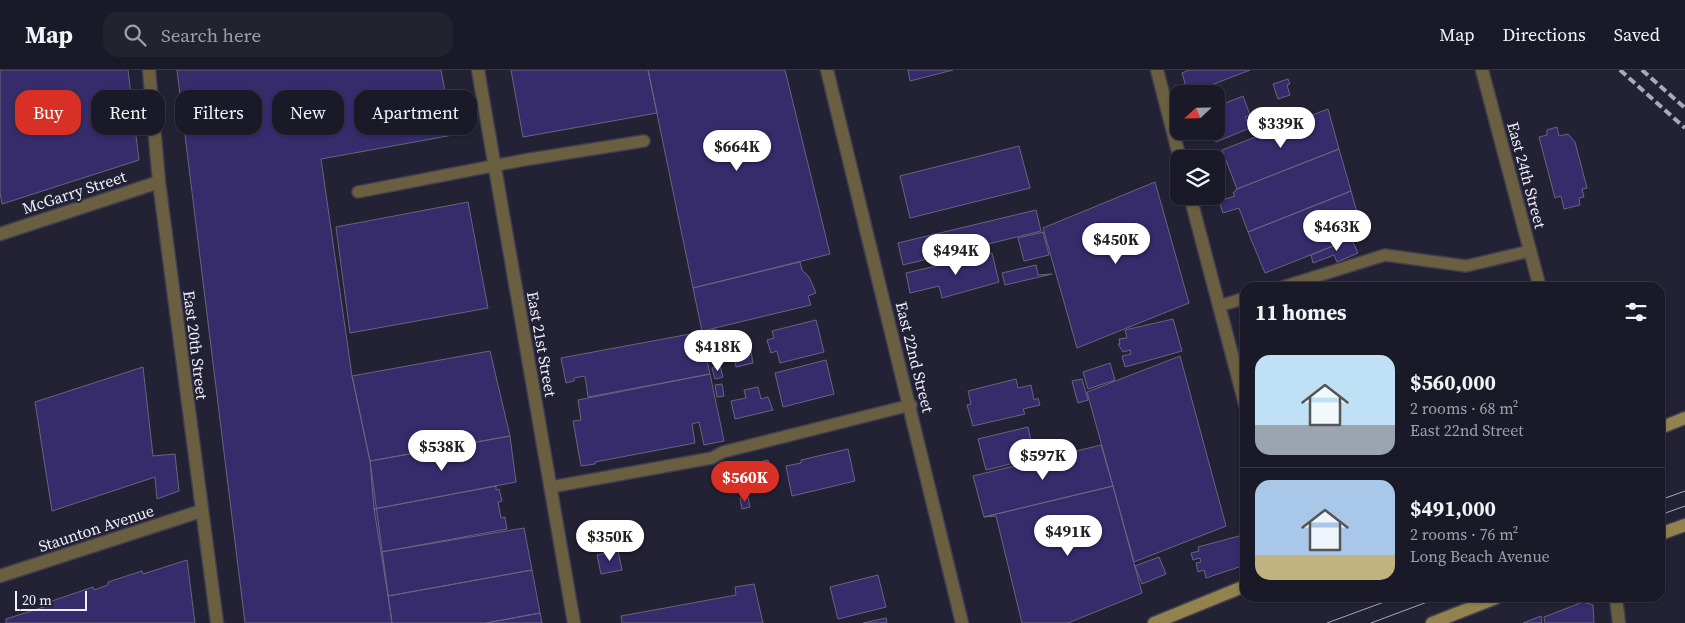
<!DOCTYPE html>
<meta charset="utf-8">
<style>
body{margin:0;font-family:"Source Serif 4",serif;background:#23222f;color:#f1f3f6;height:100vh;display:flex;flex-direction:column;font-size:19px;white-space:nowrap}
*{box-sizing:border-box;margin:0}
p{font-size:16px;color:#9fa0a7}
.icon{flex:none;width:28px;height:28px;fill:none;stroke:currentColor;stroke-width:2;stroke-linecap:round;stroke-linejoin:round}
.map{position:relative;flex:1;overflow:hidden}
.drawer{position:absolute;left:1240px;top:212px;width:425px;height:320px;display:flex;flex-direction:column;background:#1a1927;border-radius:15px;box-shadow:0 1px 4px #0004,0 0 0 1px #383844}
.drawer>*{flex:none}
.guide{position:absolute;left:15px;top:20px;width:475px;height:45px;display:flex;gap:10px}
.needle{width:32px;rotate:248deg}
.tools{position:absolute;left:1170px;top:15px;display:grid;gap:10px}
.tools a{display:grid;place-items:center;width:55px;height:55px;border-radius:10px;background:#1a1927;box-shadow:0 1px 4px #0004,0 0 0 1px #383844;font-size:25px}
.scale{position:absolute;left:15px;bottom:12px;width:72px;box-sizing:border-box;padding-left:5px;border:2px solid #efeffc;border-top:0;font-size:14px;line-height:18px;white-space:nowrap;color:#efeffc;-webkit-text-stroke:4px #232134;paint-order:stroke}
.price{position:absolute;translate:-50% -42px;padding:0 11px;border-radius:18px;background:#fff;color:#222;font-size:16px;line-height:32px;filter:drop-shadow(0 1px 2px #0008)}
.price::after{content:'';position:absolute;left:50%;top:30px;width:15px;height:11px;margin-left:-8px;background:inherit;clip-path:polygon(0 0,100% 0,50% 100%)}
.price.current{background:#d93025;color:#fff}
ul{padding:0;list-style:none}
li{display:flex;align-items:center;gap:15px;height:125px;padding:0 15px}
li+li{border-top:1px solid #383844}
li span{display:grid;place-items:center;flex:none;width:140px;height:100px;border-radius:15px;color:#555}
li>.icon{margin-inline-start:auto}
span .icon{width:60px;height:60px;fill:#fffc;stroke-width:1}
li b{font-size:21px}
h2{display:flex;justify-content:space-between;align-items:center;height:60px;padding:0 15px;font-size:21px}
.chip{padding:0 18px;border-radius:15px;background:#1a1927;box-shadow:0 1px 4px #0004,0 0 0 1px #383844;font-size:18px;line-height:45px}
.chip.current{background:#d93025;color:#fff}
header{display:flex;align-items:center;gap:30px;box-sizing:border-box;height:70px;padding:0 25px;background:#1a1927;border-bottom:1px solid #383844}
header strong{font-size:24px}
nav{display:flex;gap:28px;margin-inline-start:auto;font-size:18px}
.search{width:350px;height:45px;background:#23222f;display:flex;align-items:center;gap:12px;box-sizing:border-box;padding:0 18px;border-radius:15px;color:#9fa0a7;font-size:19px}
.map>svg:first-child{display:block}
.building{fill:#362b6b;stroke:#66667c}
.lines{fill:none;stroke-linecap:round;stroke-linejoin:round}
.lane-casing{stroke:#403e50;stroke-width:14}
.street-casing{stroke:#403e50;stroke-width:15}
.secondary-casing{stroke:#403e50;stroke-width:15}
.lane{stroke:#6a6041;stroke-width:11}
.street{stroke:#6a6041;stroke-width:12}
.secondary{stroke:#91824e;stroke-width:12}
.tram{stroke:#aaa9b8;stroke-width:1}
.rail{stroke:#aaa9b8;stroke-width:4;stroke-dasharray:8 4;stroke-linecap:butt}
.labels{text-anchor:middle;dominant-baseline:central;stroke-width:4;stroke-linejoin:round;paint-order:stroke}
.street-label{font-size:16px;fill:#efeffc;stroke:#232134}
</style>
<header>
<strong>Map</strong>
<div class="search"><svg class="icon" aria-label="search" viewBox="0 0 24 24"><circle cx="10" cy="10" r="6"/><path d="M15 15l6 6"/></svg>Search here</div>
<nav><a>Map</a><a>Directions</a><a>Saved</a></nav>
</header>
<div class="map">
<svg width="1685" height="553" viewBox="0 0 1685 553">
<rect width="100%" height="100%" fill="#232134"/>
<path class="building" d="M0 0H128L139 90 2 134 0 122Z
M177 0H441L453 65 321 89 352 306 370 391 392 553H245Z
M511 0H648L657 43 523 67Z
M648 0H785L830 184 693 218Z
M908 0H953L910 11Z
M1189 0H1250L1188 24 1182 3Z
M1288 9 1290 14 1287 15 1290 25 1278 29 1273 14Z
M1243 26 1250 45 1245 47 1250 58 1216 72 1211 61H1216V37Z
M1328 39 1339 79 1237 119 1222 80Z
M1557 57 1559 66 1568 64 1575 72 1587 118 1582 119 1584 127 1579 128 1580 135 1564 139 1561 126 1555 128 1539 67 1547 65V60Z
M1019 76 1030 118 910 148 900 106Z
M1339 79 1351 121 1248 162 1239 138 1223 143 1219 131 1235 126 1233 123 1237 119Z
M1155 112 1189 233 1077 278 1043 158Z
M1351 121 1363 164 1265 203 1248 162Z
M468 132 488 238 350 263 336 157Z
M1036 140 1041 161 903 195 898 173Z
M1043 162 1049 185 1024 191 1018 168Z
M1363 164 1352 170 1358 183 1337 192 1334 185 1313 193 1311 185Z
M992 183 999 212 942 228 939 216 910 223 906 203Z
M800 192 802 200 809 207 816 223 808 226 811 235 702 261 693 218Z
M1036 195 1038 205 1052 204 1005 215 1002 203Z
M1173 249 1182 281 1125 297 1122 286 1131 284 1130 280 1123 282 1118 274H1120L1119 269 1127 268 1125 260Z
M816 250 824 282 780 293 777 281 771 283 767 270 774 268 772 261Z
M716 259 720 273 714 274 716 279 711 281 703 262Z
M701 262 710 304 588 327 585 306 574 308V311L566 313 561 288Z
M750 276 753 293 736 297 733 280Z
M490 281 510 366 370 391 352 306Z
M1180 286 1226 456 1134 492 1087 322Z
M826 290 834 324 783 337 775 303Z
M1110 293 1115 310 1088 319 1083 302Z
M720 296 723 307 715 309 712 298Z
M143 297 153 386 175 384 179 421 157 429 155 407 52 441 35 332Z
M710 304 724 371 704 375 699 352 692 354 695 373 595 392V394L581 396 573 351 581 350 578 330Z
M1016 309 1018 318 1031 315 1034 330 1038 328 1040 335 1023 339 1025 344 973 356 967 335 971 334 968 321Z
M1082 309 1088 330 1078 333 1072 311Z
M722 314 724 326 717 327 715 315Z
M758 317 761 329 768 327 773 340 735 349 731 331 746 328 744 320Z
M1028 357 1032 376 1027 377 1030 389 986 400 978 369Z
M510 366 516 412 374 439 370 391Z
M1101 375 1113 416 984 447 973 406Z
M848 379 855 411 792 426 786 396 801 393V390Z
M768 390 772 405 749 410 746 395Z
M496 416V420L499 419 502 431 498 432 501 448 505 447 507 459 381 482 374 439Z
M1113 416 1142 523 1068 553H1022L996 446 984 447Z
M748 427 750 437 742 439 740 428Z
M524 458 532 500 388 526 381 482Z
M1239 466 1245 495 1206 508 1204 500 1198 502 1196 493 1201 492 1200 488 1193 490 1191 483 1199 481 1198 477Z
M618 481 622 500 601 504 597 485Z
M1159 487 1166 504 1142 514 1135 496Z
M187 490 195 553H6V549L50 535 49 532 93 517 94 520 108 515V512L142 501 143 504Z
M532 500 540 543 486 553H392L388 526Z
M878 505 886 537 838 549 830 517Z
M754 514 763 553H622L621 546 736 525 735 517Z
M1583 532 1593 535 1594 553H1545L1544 547Z
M540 543 542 553H486Z
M1541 546 1542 553H1523Z
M886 548 887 553H863Z"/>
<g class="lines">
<defs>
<path id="lane" d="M358 122 524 90 644 71
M1279 218 1385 185 1466 196 1530 181
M1219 236 1245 228
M551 417 712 388 723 382 911 335"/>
<path id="street" d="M149 0 159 112 217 553
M478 0 574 553
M827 0 962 553
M1157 0 1180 89
M1482 0 1540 218
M1190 126 1245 334
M0 164 159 112
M0 506 201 441
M1616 528 1619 553"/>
<path id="secondary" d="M1660 358 1685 348
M1660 464 1685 455
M1154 553 1245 516
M1432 553 1496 528"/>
</defs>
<use href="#lane" class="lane-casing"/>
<use href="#street" class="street-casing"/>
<use href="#secondary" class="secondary-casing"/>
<use href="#lane" class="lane"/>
<use href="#street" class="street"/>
<use href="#secondary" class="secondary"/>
<path class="tram" d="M1660 430 1685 421
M1660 445 1685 436
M1327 553 1395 528
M1371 553 1438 528"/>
<path class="rail" d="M1620 0 1685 58
M1642 0 1685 38"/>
</g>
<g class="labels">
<g class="street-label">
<text transform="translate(1527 105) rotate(75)">East 24th Street</text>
<text transform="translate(74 122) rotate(-18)">McGarry Street</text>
<text transform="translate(542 274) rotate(80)">East 21st Street</text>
<text transform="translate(196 275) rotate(83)">East 20th Street</text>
<text transform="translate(915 287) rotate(76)">East 22nd Street</text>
<text transform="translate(96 458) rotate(-18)">Staunton Avenue</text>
</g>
</g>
</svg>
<div class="tools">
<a><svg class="needle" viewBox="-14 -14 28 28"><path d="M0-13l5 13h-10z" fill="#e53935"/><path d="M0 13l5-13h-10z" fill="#9fa0a7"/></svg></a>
<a><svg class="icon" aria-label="layers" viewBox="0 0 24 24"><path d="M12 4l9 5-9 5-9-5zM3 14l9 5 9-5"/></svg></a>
</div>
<div class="scale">20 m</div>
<b class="price" style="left:1281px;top:79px">$339K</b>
<b class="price" style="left:737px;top:102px">$664K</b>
<b class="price" style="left:1337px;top:182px">$463K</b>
<b class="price" style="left:1116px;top:195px">$450K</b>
<b class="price" style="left:956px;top:206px">$494K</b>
<b class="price" style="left:718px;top:302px">$418K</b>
<b class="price" style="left:442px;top:402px">$538K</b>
<b class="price" style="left:1043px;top:411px">$597K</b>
<b class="price current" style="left:745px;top:433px">$560K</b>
<b class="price" style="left:1068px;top:487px">$491K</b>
<b class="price" style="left:610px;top:492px">$350K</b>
<div class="guide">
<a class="chip current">Buy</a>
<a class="chip">Rent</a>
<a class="chip">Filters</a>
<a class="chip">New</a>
<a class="chip">Apartment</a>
</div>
<section class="drawer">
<h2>11 homes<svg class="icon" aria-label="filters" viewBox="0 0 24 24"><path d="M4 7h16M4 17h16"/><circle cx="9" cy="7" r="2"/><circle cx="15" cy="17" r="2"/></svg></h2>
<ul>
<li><span style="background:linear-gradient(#bfe0f5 70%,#9aa5b1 0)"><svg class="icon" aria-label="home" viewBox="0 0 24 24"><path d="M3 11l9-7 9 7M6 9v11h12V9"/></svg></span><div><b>$560,000</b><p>2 rooms · 68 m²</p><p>East 22nd Street</p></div></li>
<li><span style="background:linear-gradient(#a9c7e8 75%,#c2b280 0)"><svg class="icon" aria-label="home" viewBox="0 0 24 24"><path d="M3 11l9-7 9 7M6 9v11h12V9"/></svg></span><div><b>$491,000</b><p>2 rooms · 76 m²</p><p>Long Beach Avenue</p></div></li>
</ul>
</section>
</div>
